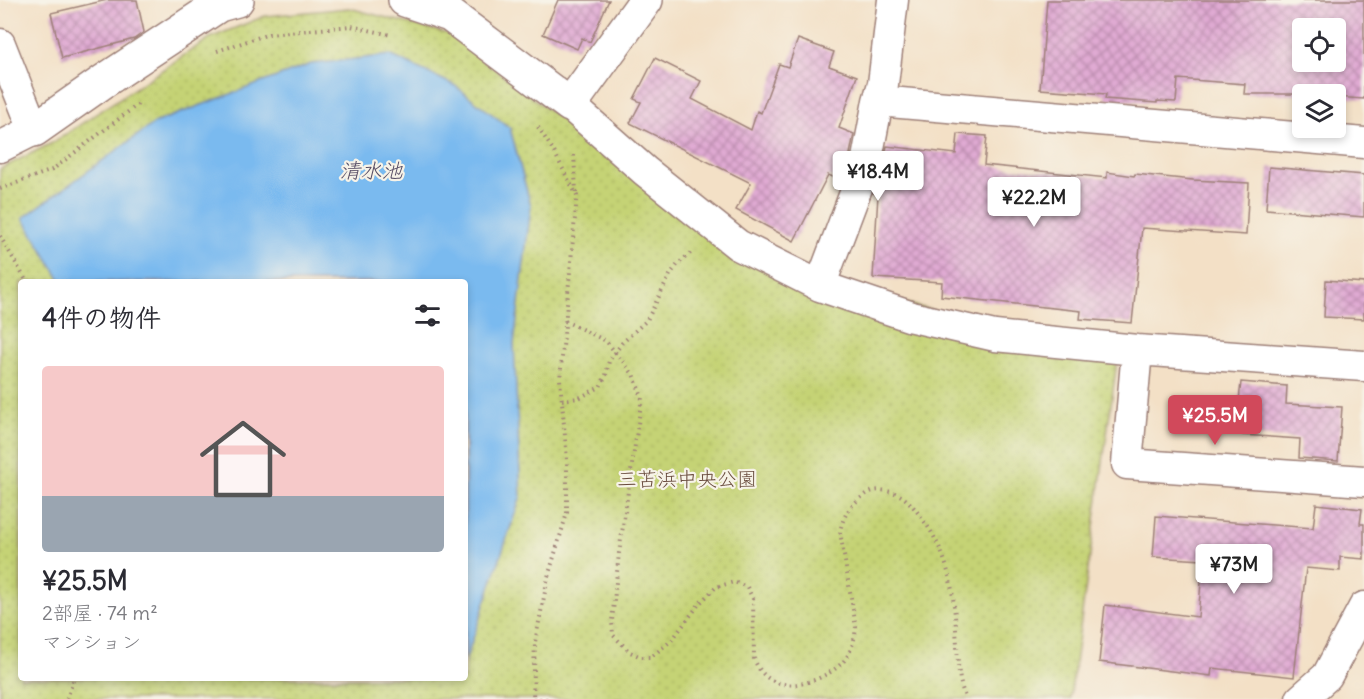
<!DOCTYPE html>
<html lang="ja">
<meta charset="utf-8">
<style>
body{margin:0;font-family:Delius,"Klee One",sans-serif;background:#f7f7f7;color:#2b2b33;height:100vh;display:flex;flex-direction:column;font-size:22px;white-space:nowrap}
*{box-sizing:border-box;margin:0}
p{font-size:20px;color:#7c7c81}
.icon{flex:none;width:33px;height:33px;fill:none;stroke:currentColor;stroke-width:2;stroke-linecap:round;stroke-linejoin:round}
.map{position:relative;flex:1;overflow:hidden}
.details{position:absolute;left:18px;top:279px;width:450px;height:402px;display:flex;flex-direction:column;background:#fff;border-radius:6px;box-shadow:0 3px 9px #0003}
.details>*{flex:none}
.tools{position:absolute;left:1292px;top:18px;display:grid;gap:12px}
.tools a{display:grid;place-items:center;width:54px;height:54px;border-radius:6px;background:#fff;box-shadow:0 3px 9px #0003;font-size:30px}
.price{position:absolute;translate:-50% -51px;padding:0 14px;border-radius:6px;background:#fff;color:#222;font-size:20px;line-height:39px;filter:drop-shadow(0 2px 3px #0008)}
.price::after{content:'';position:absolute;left:50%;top:36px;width:18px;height:14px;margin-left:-9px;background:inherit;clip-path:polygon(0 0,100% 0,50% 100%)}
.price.on{background:#d1495b;color:#fff}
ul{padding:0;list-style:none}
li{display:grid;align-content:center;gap:12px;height:318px;padding:0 24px}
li+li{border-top:2px solid #e1e1e2}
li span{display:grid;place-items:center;height:186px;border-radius:6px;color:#555}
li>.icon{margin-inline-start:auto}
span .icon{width:108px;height:108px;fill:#fffc;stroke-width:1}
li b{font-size:26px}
h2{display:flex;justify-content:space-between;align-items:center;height:72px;padding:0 24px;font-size:26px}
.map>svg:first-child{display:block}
.park{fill:url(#park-dots);stroke:#887950;stroke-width:1.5;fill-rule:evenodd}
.water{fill:#7abaef;stroke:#626c8d;stroke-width:1.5}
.building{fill:url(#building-cross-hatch);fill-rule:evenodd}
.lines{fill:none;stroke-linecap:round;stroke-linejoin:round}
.minor-casing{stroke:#9e8078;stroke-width:33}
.tertiary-casing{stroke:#9e8078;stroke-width:36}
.path{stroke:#9e8078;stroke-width:4;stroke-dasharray:1.5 4.5;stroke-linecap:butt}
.minor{stroke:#fff;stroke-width:30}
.tertiary{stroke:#fff;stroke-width:33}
.labels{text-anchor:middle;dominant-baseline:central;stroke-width:4.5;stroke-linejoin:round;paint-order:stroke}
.park-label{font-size:20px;fill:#694c3e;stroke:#f7f3e8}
.water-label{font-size:21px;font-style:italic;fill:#584e66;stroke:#f7f3e8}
</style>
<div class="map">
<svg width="1364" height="699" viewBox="0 0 1364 699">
<defs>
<pattern id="park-dots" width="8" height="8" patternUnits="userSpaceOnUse" patternTransform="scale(1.5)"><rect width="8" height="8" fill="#c5d375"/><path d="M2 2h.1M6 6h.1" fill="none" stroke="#abb565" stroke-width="1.8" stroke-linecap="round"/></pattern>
<pattern id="building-cross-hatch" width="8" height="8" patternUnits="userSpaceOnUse" patternTransform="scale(1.5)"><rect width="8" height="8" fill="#e0aad3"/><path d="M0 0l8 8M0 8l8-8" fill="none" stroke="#b88aab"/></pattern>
</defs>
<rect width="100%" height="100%" fill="#f7f3e8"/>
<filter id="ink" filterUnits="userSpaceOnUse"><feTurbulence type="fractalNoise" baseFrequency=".0167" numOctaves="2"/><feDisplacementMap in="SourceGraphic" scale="12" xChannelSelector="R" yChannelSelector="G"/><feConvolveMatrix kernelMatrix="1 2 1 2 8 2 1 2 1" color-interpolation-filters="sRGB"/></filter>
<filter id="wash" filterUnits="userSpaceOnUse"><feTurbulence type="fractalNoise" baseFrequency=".008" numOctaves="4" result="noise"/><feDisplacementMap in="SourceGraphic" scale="24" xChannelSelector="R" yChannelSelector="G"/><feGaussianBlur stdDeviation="1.35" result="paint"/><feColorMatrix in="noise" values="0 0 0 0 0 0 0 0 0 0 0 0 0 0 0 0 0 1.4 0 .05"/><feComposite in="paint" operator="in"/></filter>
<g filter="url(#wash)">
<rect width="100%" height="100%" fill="#f3e0c6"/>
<path class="park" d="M349 8 449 34 744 259 1117 361 1070 699H0V169L54 142 210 38 265 16ZM21 282H465V678H21Z"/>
<path class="water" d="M390 55 454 85 510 128 531 206 514 344 521 496 465 662V282H62L23 218 156 122 311 64Z"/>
<g id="blocks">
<path class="building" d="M107 0H137L144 32 134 39 62 58 51 13Z
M558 0H609L590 42 582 38 577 49 543 34Z
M1047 0H1364V99L1335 97V94H1244L1245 84 1178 79 1176 102 1157 101V103L1105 99 1106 94 1040 89ZM1302 28H1335V62H1302Z
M798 39 834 52 829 66 857 76 839 128 854 134 849 159 841 180 828 175 794 241 736 210 751 183 630 123 641 102 634 99 655 58 701 81 692 99 751 130 757 111 761 113 779 64 788 67Z
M958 134 987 136 984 165 1107 178V172L1134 176 1135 174 1193 180 1249 183 1246 235 1142 228 1132 323 1080 319 1081 311 941 296 942 282 873 278 878 195 873 193 882 170 887 146 956 154Z
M1269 167 1364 175V217L1266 209Z
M1326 280 1364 283V319L1324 317Z
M1241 382 1287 386 1286 404 1342 407 1338 461 1299 458 1300 439 1243 435 1244 419H1237Z
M1316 504 1362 509 1360 524H1364V559L1340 557V571L1306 568 1294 677 1212 668 1211 676 1099 662 1105 605 1198 617 1203 560 1153 557 1156 516 1313 528Z"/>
</g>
</g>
<g filter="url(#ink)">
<use href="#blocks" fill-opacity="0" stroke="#9e8078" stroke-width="1.5"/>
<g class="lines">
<defs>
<path id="minor" d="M0 44 34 130 0 147
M878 101 1364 143
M570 105 645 171 738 245 820 286 912 317 995 336 1137 350 1364 366
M820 286 866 164 878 101 883 84 893 0
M1137 350 1127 464 1364 481
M1301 699 1327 676 1364 607"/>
<path id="tertiary" d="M405 0 450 15 570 105 646 0
M34 130 104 81 219 5 237 0"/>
</defs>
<use href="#minor" class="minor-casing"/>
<use href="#tertiary" class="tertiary-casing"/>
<path class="path" d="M217 51 269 34 351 26 391 35
M538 127 553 150 577 196 560 379 567 460V513L548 577 535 642 533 699H548
M574 155 576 192
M0 189 52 170 141 102
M0 236 27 282
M565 321 606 341 633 374 642 397 619 553 612 621 613 635 630 652 641 657H651L672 640 700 603 716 587 734 582 747 587 753 599 754 658C767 699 819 686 843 662 851 653 855 639 856 627L840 532C843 515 851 504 865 495 874 488 885 490 895 493 908 498 914 508 922 518 952 559 954 596 957 645 958 664 958 681 966 699
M562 400 579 398 600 387 606 375 609 361 622 343 647 320 671 273 679 263 693 251
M67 699 74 678"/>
<use href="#minor" class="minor"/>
<use href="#tertiary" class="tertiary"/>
</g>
</g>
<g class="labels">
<g class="park-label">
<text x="687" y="478">三苫浜中央公園</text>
</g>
<g class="water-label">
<text x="371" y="170">清水池</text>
</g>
</g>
</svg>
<div class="tools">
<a><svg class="icon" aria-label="locate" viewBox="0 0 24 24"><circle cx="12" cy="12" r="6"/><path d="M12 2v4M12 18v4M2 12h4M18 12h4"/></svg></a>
<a><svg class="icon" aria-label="layers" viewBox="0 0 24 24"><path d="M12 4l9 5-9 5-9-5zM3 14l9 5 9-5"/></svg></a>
</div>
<b class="price" style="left:878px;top:202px">¥18.4M</b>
<b class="price" style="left:1034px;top:228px">¥22.2M</b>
<b class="price on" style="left:1215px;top:446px">¥25.5M</b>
<b class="price" style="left:1234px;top:595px">¥73M</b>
<section class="details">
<h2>4件の物件<svg class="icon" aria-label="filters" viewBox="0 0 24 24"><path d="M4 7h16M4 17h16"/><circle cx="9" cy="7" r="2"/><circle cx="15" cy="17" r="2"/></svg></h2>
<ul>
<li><span style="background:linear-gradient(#f6c9c9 70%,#9aa5b1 0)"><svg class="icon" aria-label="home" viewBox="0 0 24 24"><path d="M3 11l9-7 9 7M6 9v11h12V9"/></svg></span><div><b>¥25.5M</b><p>2部屋 · 74 m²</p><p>マンション</p></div></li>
</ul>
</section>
</div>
